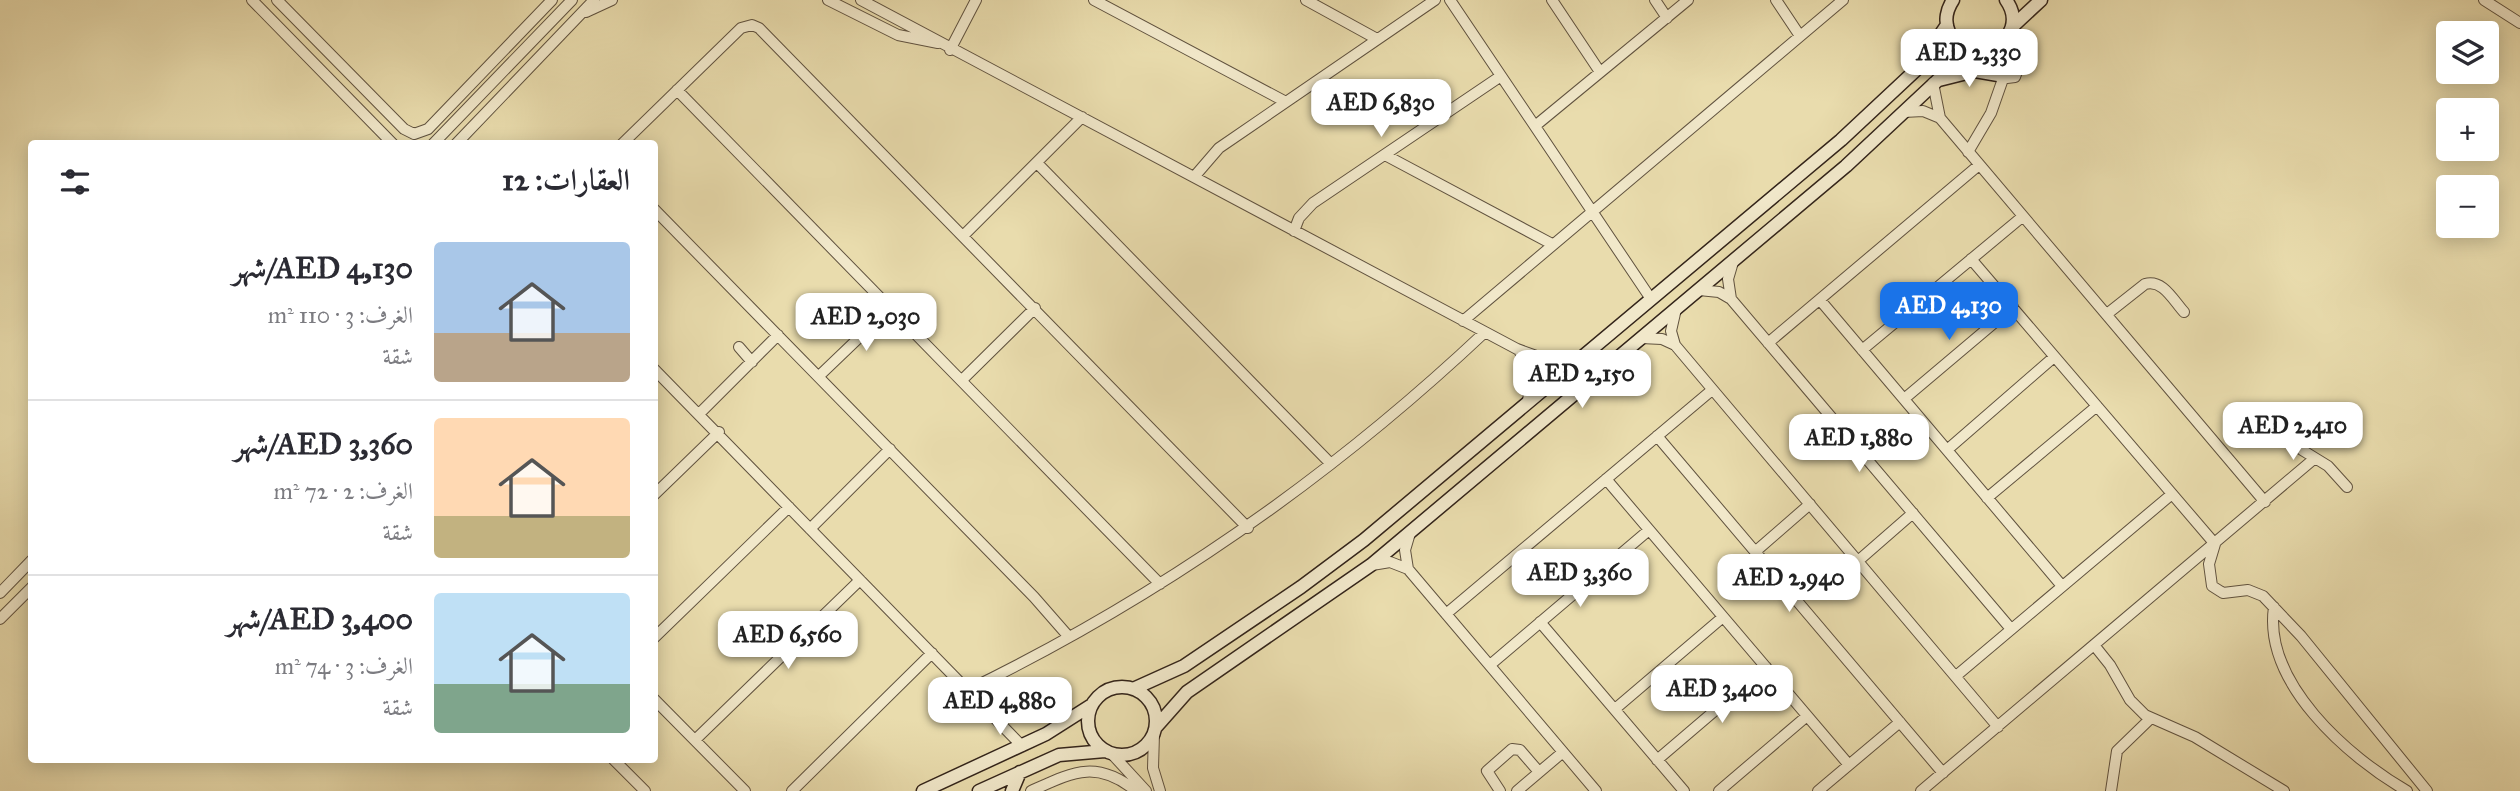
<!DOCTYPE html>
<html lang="ar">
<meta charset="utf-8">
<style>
body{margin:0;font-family:"IM FELL Great Primer",Amiri,serif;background:#f2f2f3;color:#2b2b33;direction:rtl;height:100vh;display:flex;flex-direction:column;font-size:26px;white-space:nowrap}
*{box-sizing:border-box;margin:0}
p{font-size:23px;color:#7c7c81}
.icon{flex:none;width:38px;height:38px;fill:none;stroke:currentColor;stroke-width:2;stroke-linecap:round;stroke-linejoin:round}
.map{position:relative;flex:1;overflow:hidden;direction:ltr}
.side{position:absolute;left:28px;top:140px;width:630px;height:623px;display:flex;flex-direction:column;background:#fff;border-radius:7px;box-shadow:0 4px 18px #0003;direction:rtl}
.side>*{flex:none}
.controls{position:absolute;left:2436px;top:21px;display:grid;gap:14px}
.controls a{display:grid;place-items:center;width:63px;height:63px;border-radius:7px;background:#fff;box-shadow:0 4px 18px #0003;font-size:35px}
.price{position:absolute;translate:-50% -60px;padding:0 16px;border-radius:14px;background:#fff;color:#222;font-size:23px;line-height:46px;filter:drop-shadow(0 2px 4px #0008)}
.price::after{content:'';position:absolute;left:50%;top:42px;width:21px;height:16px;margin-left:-10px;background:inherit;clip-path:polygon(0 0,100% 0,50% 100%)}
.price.active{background:#1a73e8;color:#fff}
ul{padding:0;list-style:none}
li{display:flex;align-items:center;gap:21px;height:175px;padding:0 28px}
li+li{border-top:2px solid #e1e1e2}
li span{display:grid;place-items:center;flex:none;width:196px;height:140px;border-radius:7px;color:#555}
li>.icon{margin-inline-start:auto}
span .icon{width:84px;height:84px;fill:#fffc;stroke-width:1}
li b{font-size:30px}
h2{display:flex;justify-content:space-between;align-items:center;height:84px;padding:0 28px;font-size:30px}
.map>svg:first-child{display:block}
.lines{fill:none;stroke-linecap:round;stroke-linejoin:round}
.street-casing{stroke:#60523f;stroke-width:12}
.secondary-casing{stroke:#33241a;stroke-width:15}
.street{stroke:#f1e8ca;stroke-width:10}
.secondary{stroke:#f1e8ca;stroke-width:12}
</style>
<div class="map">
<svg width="2520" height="791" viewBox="0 0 2520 791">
<rect width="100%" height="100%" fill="#e9dcad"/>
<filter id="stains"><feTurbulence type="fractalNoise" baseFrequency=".00286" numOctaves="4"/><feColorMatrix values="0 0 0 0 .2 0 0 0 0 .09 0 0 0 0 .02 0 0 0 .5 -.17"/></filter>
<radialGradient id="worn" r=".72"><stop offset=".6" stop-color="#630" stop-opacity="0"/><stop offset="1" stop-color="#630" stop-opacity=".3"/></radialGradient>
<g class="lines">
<defs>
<path id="street" d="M252 0 393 144
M277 0 404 129 414 134 428 129 552 0
M828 0 898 35 938 43
M861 0 1517 349 1553 362 1582 357
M1094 0 1286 102
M1306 0 1377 39
M1450 0 1651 299
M1552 0 1600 72
M1655 0 1667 18
M1776 0 1800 36
M2484 0 2520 23
M586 12 612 0
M950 50 976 0
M1978 53 2007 78 2015 77 2018 69 2010 32
M1933 83 1940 118 2265 502
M677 90 1160 584
M1904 112 1923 111 1940 118
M1535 126 1688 0
M433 144 572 0
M456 144 594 0
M622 144 741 28 752 25 759 28 1248 528
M1968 152 1991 113 2004 76
M1385 155 1552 244
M1038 164 1331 464
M1194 177 1219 148 1435 0
M654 209 1034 597 1069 637
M1294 231 1299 218 1313 203 1501 76
M964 235 1082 117
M1971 259 2215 544 2209 564 2212 586 2223 593 2248 590 2263 596 2301 636 2427 791
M1699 290 1719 292 1731 299 2011 629
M1731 299 1728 279 1733 262
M1820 300 2062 586
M1676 309 1671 331 1675 345 1998 727
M2107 314 2145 284C2163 279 2173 300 2184 312
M1463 321 1843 0
M1641 338 1662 339 1675 345
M1768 343 1979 165
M739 347 752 362
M1862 350 2022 217
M1520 352 1531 372 1528 402
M654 369 1022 746
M819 376 890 308
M962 380 1035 308
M1904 399 2013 307
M2274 409 2302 450 2328 466 2347 487
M700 413 778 335
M1657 436 1943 773
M1947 450 2054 357
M1606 479 1849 765
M654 495 719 432
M1987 498 2097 406
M810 529 890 449
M1756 551 1810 504
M1858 561 1913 513
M1372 565 1390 562 1408 569 1596 791
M1408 569 1405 550 1410 533
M0 593 32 560
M2274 607C2263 683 2348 757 2407 791
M1446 614 1712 390
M0 619 32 587
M1540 622 1684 791
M654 638 789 507
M2094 645 2110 665 2130 700 2145 715 2195 737 2284 791
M1490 665 1649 530
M1956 676 2172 494
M968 690C1159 597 1330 478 1485 332
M654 699 745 791
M1615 709 1723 617
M1154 734 1153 768 1160 791
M695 740 860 580
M1112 754 1146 791
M614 760 645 791
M1657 760 1766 667
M792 791 932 653
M1031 791C1073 772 1096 759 1136 791
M1500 791 1487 771 1512 749 1520 750 1539 772
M1517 791 1563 752
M1719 791 1807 716
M1818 791 1900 722
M1921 791 2315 458
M2111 791 2117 751 2150 719"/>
<path id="secondary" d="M1953 0C1947 9 1944 21 1949 32 1968 76 2034 39 2006 0
M2012 27 2041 0
M1939 80 1975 71 2004 76
M1088 721a34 34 0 1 1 68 0a34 34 0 1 1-68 0Z
M1133 689 1184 666 1301 587 1364 540 1841 140 1917 69 1947 25
M1156 727 1187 692 1371 565 1846 166 1969 51
M923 791 1046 734 1090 706
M979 791 1059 755 1105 751
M1012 791 1020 772"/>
</defs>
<use href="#street" class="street-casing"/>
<use href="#secondary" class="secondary-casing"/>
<use href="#street" class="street"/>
<use href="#secondary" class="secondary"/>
</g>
<rect width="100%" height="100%" filter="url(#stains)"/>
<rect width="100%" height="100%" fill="url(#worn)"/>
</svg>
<div class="controls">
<a><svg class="icon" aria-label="layers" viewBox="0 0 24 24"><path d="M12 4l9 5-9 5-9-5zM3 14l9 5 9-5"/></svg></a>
<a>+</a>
<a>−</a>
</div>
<b class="price" style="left:1969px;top:89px">AED 2,330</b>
<b class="price" style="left:1381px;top:139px">AED 6,830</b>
<b class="price active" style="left:1949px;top:342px">AED 4,130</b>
<b class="price" style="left:866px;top:353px">AED 2,030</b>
<b class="price" style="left:1582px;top:410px">AED 2,150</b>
<b class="price" style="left:2293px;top:462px">AED 2,410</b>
<b class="price" style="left:1859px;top:474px">AED 1,880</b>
<b class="price" style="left:1580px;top:609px">AED 3,360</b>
<b class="price" style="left:1789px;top:614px">AED 2,940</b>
<b class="price" style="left:788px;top:671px">AED 6,560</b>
<b class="price" style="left:1722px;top:725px">AED 3,400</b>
<b class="price" style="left:1000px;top:737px">AED 4,880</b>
<section class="side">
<h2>العقارات: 12<svg class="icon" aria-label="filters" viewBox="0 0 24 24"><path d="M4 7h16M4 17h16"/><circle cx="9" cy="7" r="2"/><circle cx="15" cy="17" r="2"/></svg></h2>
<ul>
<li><span style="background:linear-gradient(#a9c7e8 65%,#b9a48a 0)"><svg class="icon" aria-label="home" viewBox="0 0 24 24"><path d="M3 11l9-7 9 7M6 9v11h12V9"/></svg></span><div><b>AED 4,130/شهر</b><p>الغرف: 3 · 110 m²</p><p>شقة</p></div></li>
<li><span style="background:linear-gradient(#ffd9b3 70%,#c2b280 0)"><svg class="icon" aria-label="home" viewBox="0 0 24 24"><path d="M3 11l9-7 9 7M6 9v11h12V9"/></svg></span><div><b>AED 3,360/شهر</b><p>الغرف: 2 · 72 m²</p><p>شقة</p></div></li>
<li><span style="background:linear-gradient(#bfe0f5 65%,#7fa58c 0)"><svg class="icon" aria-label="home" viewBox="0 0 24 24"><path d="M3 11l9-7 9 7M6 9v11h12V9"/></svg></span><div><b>AED 3,400/شهر</b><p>الغرف: 3 · 74 m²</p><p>شقة</p></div></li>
</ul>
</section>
</div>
